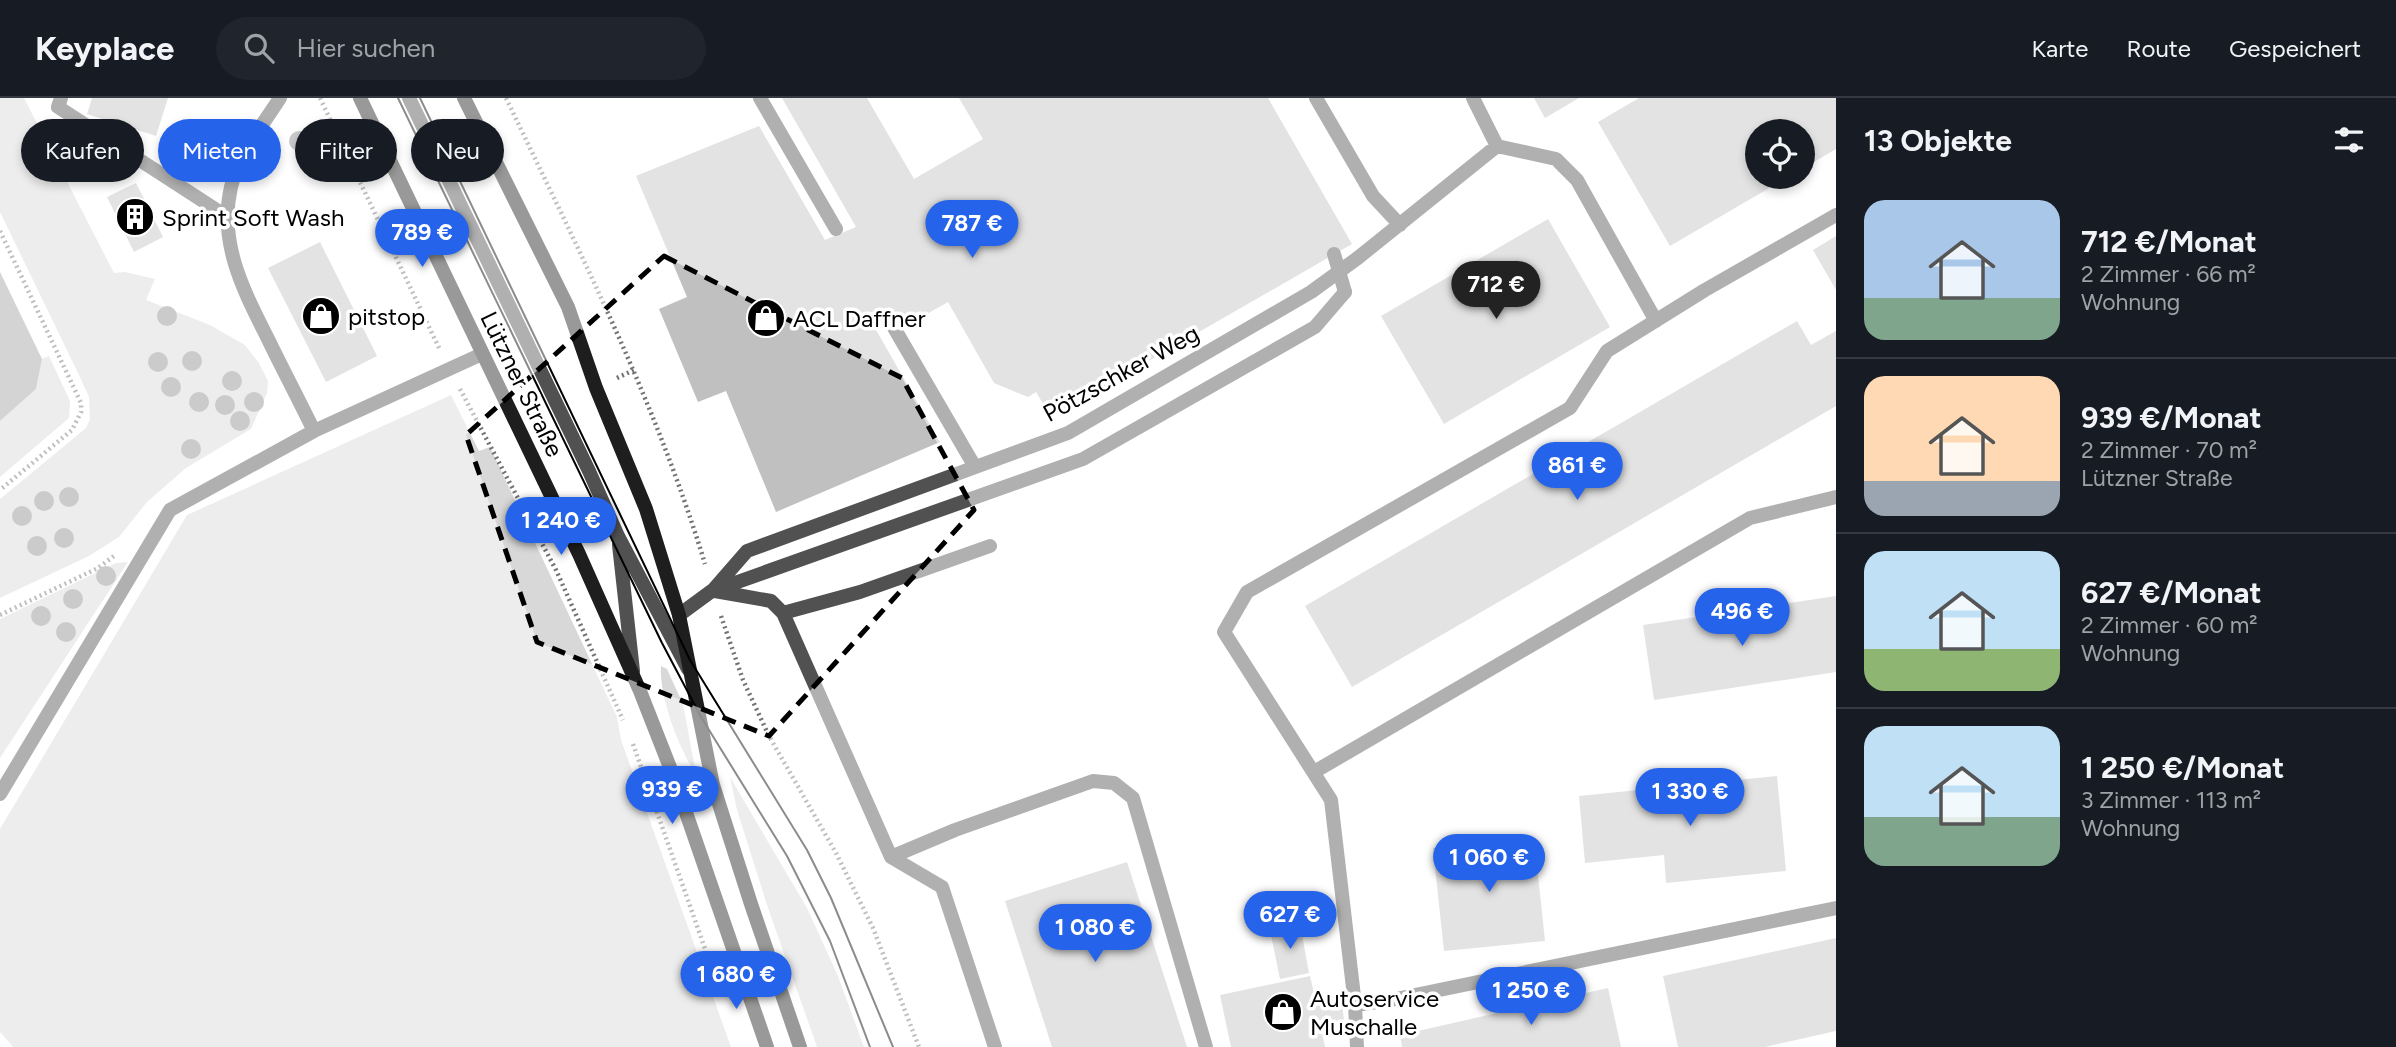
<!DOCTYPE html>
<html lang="de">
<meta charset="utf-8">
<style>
body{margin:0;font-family:Figtree,sans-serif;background:#20242c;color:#f1f3f6;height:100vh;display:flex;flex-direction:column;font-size:26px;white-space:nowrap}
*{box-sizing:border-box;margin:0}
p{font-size:23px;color:#9ea1a6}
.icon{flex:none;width:38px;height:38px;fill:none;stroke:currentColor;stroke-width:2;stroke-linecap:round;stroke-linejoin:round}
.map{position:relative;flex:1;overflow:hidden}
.drawer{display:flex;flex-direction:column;background:#171b24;width:560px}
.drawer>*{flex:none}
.guide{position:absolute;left:21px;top:21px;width:665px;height:63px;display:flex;gap:14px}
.buttons{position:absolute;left:1745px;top:21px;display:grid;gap:14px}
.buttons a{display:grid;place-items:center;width:70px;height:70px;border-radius:50%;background:#171b24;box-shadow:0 4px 10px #0003;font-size:35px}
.price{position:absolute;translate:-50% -60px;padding:0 16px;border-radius:24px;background:#2563eb;color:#fff;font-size:23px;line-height:46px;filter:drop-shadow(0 2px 4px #0008)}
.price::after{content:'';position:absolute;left:50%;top:42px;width:21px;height:16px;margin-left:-10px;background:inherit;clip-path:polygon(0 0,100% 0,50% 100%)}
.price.active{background:#222;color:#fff}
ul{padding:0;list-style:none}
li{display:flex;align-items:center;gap:21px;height:175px;padding:0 28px}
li+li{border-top:2px solid #363941}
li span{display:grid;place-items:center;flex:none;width:196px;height:140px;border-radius:21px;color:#555}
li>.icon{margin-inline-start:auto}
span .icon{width:84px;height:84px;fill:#fffc;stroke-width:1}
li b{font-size:30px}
h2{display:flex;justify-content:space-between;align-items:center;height:84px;padding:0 28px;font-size:30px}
.chip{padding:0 24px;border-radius:32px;background:#171b24;box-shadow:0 4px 10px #0003;font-size:24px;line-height:63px}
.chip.active{background:#2563eb;color:#fff}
header{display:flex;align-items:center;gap:42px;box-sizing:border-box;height:98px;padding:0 35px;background:#171b24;border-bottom:2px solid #363941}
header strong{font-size:33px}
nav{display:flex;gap:38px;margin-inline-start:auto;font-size:24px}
.search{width:490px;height:63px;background:#20242c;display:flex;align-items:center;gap:18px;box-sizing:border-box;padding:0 24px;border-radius:38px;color:#9ea1a6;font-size:26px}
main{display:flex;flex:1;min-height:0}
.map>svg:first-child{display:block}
.green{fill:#d8d8d8}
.water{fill:#9f9f9f}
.building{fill:#c0c0c0}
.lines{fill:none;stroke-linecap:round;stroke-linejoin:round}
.path{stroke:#737373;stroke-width:4.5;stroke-dasharray:2 3.5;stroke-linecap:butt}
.lane{stroke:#515151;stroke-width:14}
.secondary{stroke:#1e1e1e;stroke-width:14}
.tram{stroke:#000;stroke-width:2}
.lane-bridge{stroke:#515151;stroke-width:14}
.tree{fill:#8d8d8d}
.marked{fill:none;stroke:#000;stroke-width:5;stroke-dasharray:14 9;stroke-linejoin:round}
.labels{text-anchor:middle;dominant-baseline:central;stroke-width:7;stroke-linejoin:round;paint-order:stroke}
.poi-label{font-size:24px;fill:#000;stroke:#fff;text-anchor:start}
.street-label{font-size:24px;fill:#000;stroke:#fff}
</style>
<header>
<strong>Keyplace</strong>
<div class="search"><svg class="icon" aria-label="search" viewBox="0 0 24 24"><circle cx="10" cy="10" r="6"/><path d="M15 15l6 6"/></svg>Hier suchen</div>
<nav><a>Karte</a><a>Route</a><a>Gespeichert</a></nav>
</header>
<main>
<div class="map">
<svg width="1836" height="949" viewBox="0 0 1836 949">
<rect width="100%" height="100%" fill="#fff"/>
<path class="green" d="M0 0H24L114 175 125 174 155 181 146 202 210 227 245 247 259 265 268 283 267 295 251 331 186 370 147 404 119 439 89 458 0 500V401L86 330 90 321 89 299 77 273 0 114Z
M49 258 70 303 69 320 0 379V323L36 291 42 261Z
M451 297 479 353 490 349 617 619 621 642 731 949H13L0 934V731L187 417Z
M128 464 0 660V521L116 465Z
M661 568 667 571 683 606 696 676C679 651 659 599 661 568Z
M730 679 807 810 838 878 864 949H817L767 807 737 712Z"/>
<path class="water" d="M0 174 42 261 36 291 0 323Z"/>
<path class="building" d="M92 0H168L156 38 87 16Z
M782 0H867L914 81 983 41 959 0H1268L1352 146 1051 319 1036 294 1028 299 994 285 948 204 911 225 906 217 875 230 940 344 776 414 726 293 698 304 659 211 687 199 636 78 759 28 825 142 856 129Z
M1534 0H1579L1545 20Z
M1639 0H1836V51L1802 71V33H1757V79H1788L1670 148 1598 24Z
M136 85 163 139 134 154 107 99Z
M1548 121 1610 229 1444 326 1381 218Z
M1836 138V192L1813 152Z
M320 144 377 258 326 284 268 170Z
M1797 223 1811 247 1836 233V308L1352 589 1305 508Z
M1836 498V574L1654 602 1643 527Z
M1777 678 1786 773 1666 785 1664 757 1585 765 1579 698Z
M1534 739 1545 843 1444 853 1433 750Z
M1127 764 1187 949H1052L1005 803Z
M1300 826 1309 875 1280 881 1270 832Z
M1836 840V933L1765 949H1678L1663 878Z
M1310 878 1315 900 1342 903 1344 924 1321 929 1325 949H1231L1220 897Z
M1608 890 1621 949H1402L1400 937Z"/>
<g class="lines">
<path class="path" d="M320 0 440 252
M506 0C579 153 656 304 705 466
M0 133 81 305V314L72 332 0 392
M617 280 634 272
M460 291 556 472 623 622
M0 517 98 470 114 458
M721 518 743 582 769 638 836 755 873 830 919 949
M633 646 716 882"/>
<path class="lane" d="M61 0 58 9 226 118
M280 0C262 28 239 56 231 89 218 145 244 193 268 241 283 272 299 302 314 333
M409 0 589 373 618 438 688 571
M760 0 836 131
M1316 0 1373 98 1400 127
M1473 0 1497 48 1556 61 1577 82 1656 223
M893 228 975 369
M619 447 633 573
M715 492 1083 361 1315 229 1345 194
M715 493 771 503 783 515 891 759 942 789 995 949
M783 515 860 494 990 448
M679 517 713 492 747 453 1068 335 1311 194 1359 159 1497 48
M1314 674 1750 420 1836 399
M0 696 170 412 314 333 482 256
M891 759 955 732 1093 683 1114 685 1133 700 1206 949
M1355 907 1386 903 1836 810
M1357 949 1355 907 1331 702 1224 534 1247 494 1570 310 1607 253 1705 192 1836 117"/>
<path class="secondary" d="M360 0 579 456 640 593 673 677 767 949
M464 0 568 209 596 290 646 411 679 517 713 687 751 806 800 949"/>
<path class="tram" d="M398 0 662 545 701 619 787 758 830 843 870 949
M420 0 690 562 807 752 831 800 893 949"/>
<path class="lane-bridge" d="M1334 156 1345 194"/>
</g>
<g class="tree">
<circle cx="299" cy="43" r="10"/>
<circle cx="221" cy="49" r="10"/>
<circle cx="167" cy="218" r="10"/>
<circle cx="192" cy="263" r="10"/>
<circle cx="158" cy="264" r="10"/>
<circle cx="232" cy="283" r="10"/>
<circle cx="171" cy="289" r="10"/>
<circle cx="199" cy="304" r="10"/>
<circle cx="254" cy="304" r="10"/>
<circle cx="225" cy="307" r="10"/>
<circle cx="240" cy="323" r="10"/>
<circle cx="191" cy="351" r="10"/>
<circle cx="69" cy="399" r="10"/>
<circle cx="44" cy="403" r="10"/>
<circle cx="22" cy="418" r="10"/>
<circle cx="64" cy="440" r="10"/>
<circle cx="37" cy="448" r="10"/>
<circle cx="106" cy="478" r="10"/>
<circle cx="73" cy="501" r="10"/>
<circle cx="41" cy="518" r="10"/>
<circle cx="66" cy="534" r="10"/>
</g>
<path d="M0 0H1836V949H0ZM664 158 902 280 974 412 769 638 537 544 466 337Z" fill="#fff" fill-opacity=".55" fill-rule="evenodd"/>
<path class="marked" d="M664 158 902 280 974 412 769 638 537 544 466 337Z"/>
<defs>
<symbol id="building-disc" viewBox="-11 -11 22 22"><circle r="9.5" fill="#000" stroke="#fff"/><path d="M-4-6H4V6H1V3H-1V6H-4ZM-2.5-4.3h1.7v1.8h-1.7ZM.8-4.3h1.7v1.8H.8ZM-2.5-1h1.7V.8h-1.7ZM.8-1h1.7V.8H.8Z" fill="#fff"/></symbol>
<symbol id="shop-disc" viewBox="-11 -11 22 22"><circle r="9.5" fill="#000" stroke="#fff"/><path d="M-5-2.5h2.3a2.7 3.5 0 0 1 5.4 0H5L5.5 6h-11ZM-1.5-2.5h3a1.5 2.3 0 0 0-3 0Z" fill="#fff"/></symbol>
</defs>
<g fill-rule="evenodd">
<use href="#building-disc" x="113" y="97" width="44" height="44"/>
<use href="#shop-disc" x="299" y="196" width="44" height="44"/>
<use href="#shop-disc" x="744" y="198" width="44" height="44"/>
<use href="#shop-disc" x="1261" y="892" width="44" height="44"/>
</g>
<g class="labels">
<g class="poi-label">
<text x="162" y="119">Sprint Soft Wash</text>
<text x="348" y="218">pitstop</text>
<text x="793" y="220">ACL Daffner</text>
<text x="1310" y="900">Autoservice<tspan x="1310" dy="28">Muschalle</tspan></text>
</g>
<g class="street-label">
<text transform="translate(1121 275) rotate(-29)">Pötzschker Weg</text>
<text transform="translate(522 286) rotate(64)">Lützner Straße</text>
</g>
</g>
</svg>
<div class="buttons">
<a><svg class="icon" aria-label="locate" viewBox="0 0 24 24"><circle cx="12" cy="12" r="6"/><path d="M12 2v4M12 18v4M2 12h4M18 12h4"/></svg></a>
</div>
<b class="price" style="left:972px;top:162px">787 €</b>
<b class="price" style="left:422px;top:171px">789 €</b>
<b class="price active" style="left:1496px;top:223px">712 €</b>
<b class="price" style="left:1577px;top:404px">861 €</b>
<b class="price" style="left:561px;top:459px">1 240 €</b>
<b class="price" style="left:1742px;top:550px">496 €</b>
<b class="price" style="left:672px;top:728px">939 €</b>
<b class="price" style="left:1690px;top:730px">1 330 €</b>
<b class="price" style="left:1489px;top:796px">1 060 €</b>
<b class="price" style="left:1290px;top:853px">627 €</b>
<b class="price" style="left:1095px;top:866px">1 080 €</b>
<b class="price" style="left:736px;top:913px">1 680 €</b>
<b class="price" style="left:1531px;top:929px">1 250 €</b>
<div class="guide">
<a class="chip">Kaufen</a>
<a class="chip active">Mieten</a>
<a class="chip">Filter</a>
<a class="chip">Neu</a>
</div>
</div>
<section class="drawer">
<h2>13 Objekte<svg class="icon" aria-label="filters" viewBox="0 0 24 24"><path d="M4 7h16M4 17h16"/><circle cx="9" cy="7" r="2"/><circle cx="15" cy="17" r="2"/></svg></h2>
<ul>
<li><span style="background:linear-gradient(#a9c7e8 70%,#7fa58c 0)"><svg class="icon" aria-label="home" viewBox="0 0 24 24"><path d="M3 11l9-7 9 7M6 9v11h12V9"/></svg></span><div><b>712 €/Monat</b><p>2 Zimmer · 66 m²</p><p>Wohnung</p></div></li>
<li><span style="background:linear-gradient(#ffd9b3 75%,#9aa5b1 0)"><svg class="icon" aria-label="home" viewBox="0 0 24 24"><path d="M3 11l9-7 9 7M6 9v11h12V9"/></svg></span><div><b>939 €/Monat</b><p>2 Zimmer · 70 m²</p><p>Lützner Straße</p></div></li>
<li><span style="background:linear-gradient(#bfe0f5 70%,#8fb573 0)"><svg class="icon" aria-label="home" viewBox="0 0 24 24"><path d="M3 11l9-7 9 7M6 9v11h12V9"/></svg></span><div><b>627 €/Monat</b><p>2 Zimmer · 60 m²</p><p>Wohnung</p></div></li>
<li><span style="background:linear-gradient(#bfe0f5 65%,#7fa58c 0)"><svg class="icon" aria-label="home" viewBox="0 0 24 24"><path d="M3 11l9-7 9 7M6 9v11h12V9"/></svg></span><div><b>1 250 €/Monat</b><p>3 Zimmer · 113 m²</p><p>Wohnung</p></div></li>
</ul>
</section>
</main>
